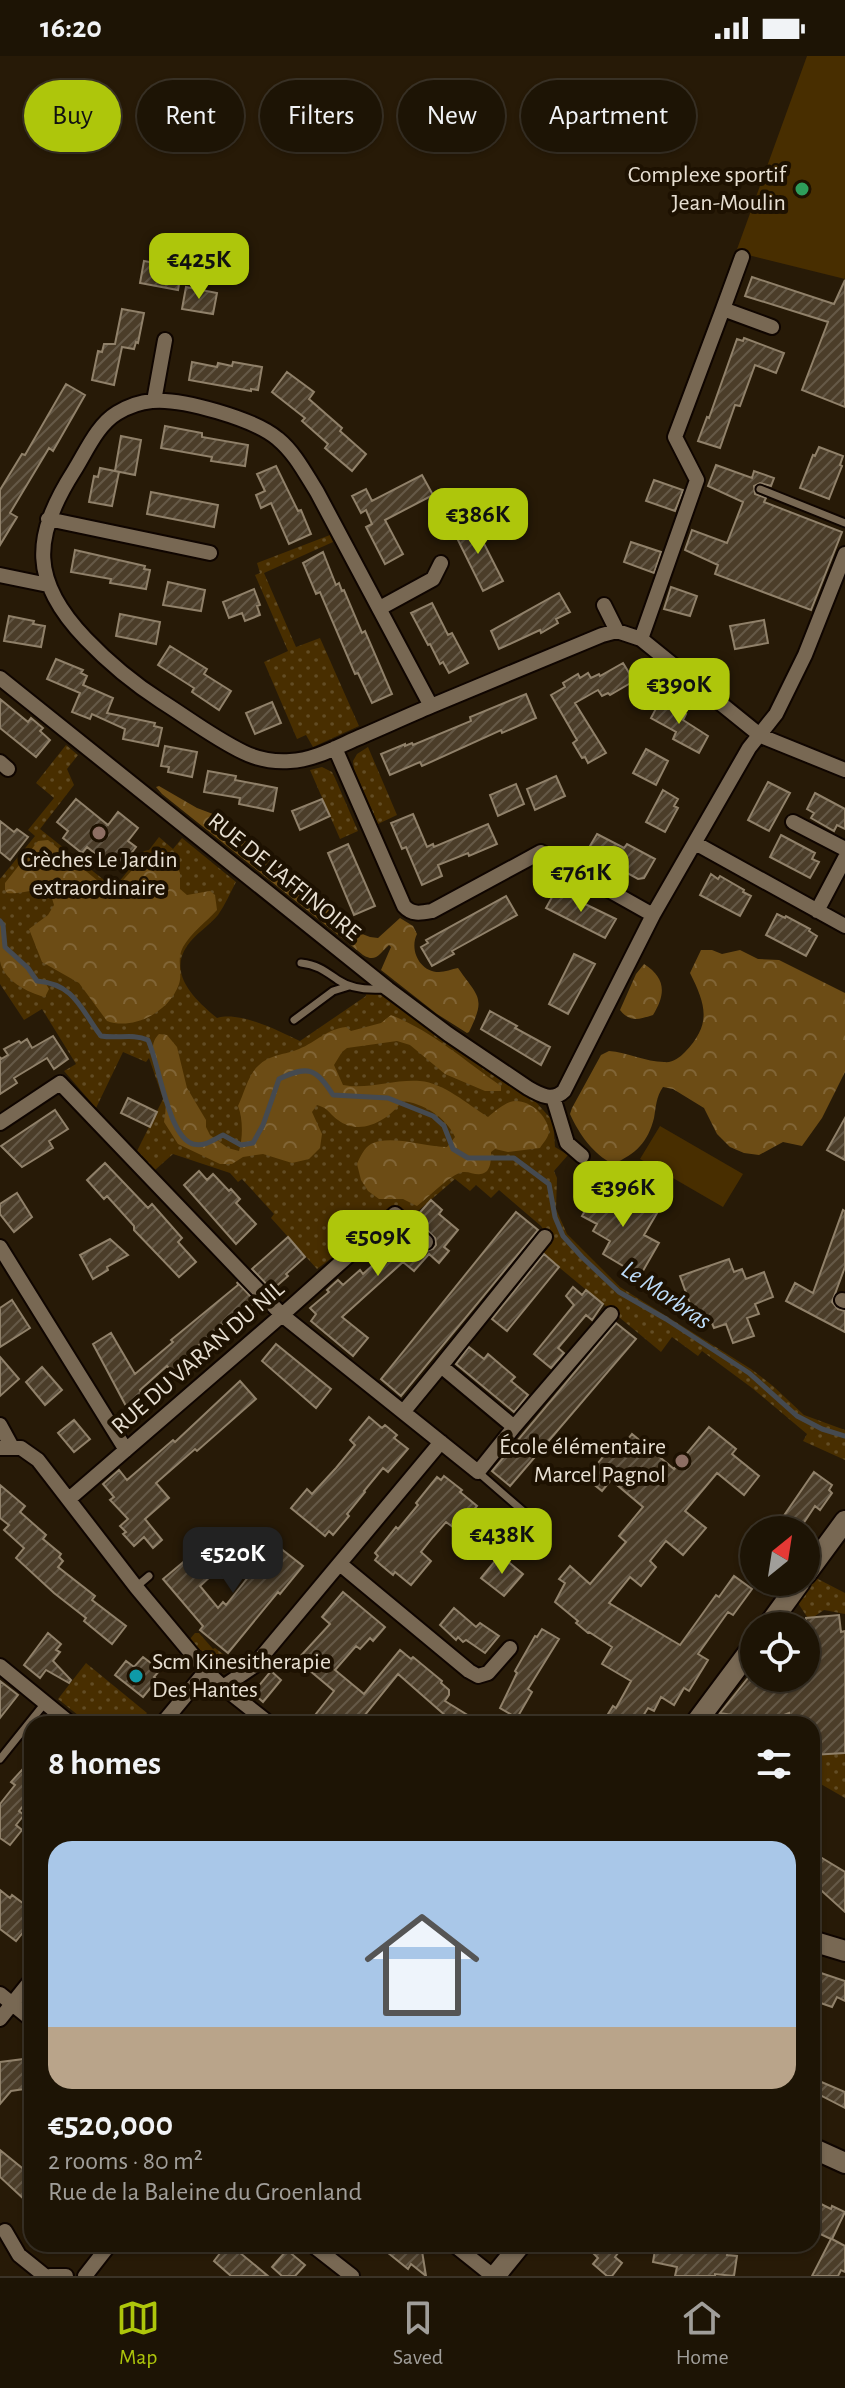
<!DOCTYPE html>
<meta charset="utf-8">
<style>
body{margin:0;font-family:"Alegreya Sans",sans-serif;background:#251d0f;color:#f1f3f6;height:100vh;display:flex;flex-direction:column;font-size:30px;white-space:nowrap}
*{box-sizing:border-box;margin:0}
p{font-size:26px;color:#a09e9a}
.icon{flex:none;width:44px;height:44px;fill:none;stroke:currentColor;stroke-width:2;stroke-linecap:round;stroke-linejoin:round}
.map{position:relative;flex:1;overflow:hidden}
.side{position:absolute;left:24px;top:1660px;width:796px;height:536px;display:flex;flex-direction:column;background:#1d1405;border-radius:24px;box-shadow:0 2px 6px #0004,0 0 0 2px #3b3327}
.side>*{flex:none}
.guide{position:absolute;left:24px;top:24px;width:798px;height:72px;display:flex;gap:16px}
.needle{width:52px;rotate:30deg}
.controls{position:absolute;left:740px;top:1460px;display:grid;gap:16px}
.controls a{display:grid;place-items:center;width:80px;height:80px;border-radius:50%;background:#1d1405;box-shadow:0 2px 6px #0004,0 0 0 2px #3b3327;font-size:40px}
.price{position:absolute;translate:-50% -68px;padding:0 18px;border-radius:16px;background:#aec60b;color:#111;font-size:26px;line-height:52px;filter:drop-shadow(0 2px 4px #0008)}
.price::after{content:'';position:absolute;left:50%;top:48px;width:24px;height:18px;margin-left:-12px;background:inherit;clip-path:polygon(0 0,100% 0,50% 100%)}
.price.active{background:#222;color:#fff}
ul{padding:0;list-style:none}
li{display:grid;align-content:center;gap:16px;height:424px;padding:0 24px}
li span{display:grid;place-items:center;height:248px;border-radius:24px;color:#555}
li>.icon{margin-inline-start:auto}
span .icon{width:144px;height:144px;fill:#fffc;stroke-width:1}
li b{font-size:34px}
h2{display:flex;justify-content:space-between;align-items:center;height:96px;padding:0 24px;font-size:34px}
.chip{padding:0 28px;border-radius:36px;background:#1d1405;box-shadow:0 2px 6px #0004,0 0 0 2px #3b3327;font-size:28px;line-height:72px}
.chip.active{background:#aec60b;color:#111}
.status{display:flex;justify-content:space-between;align-items:center;height:56px;padding:0 40px;background:#1d1405;direction:ltr}
.status svg{height:22px;fill:currentColor}
.dock{display:flex;justify-content:space-around;align-items:center;height:112px;border-top:2px solid #3b3327;background:#1d1405;font-size:22px;color:#a09e9a}
.dock a{display:grid;justify-items:center;gap:4px}
.dock .active{color:#aec60b}
.map>svg:first-child{display:block}
.grass{fill:url(#grass-dots)}
.forest{fill:url(#forest-crowns)}
.pitch{fill:#482e00}
.lines{fill:none;stroke-linecap:round;stroke-linejoin:round}
.stream{stroke:#454a50;stroke-width:5}
.building{fill:url(#building-hatch);stroke:#90816a;stroke-width:2}
.lane-casing{stroke:#0f0500;stroke-width:11}
.street-casing{stroke:#0f0500;stroke-width:18}
.secondary-casing{stroke:#0f0500;stroke-width:24}
.lane{stroke:#786853;stroke-width:7}
.street{stroke:#786853;stroke-width:14}
.secondary{stroke:#786853;stroke-width:20}
.leisure-dot{fill:#2e9e5b;stroke:#1d1101;stroke-width:3}
.education-dot{fill:#8d6e63;stroke:#1d1101;stroke-width:3}
.culture-dot{fill:#0f9aa8;stroke:#1d1101;stroke-width:3}
.labels{text-anchor:middle;dominant-baseline:central;stroke-width:8;stroke-linejoin:round;paint-order:stroke}
.poi-label{font-size:24px;fill:#e7dfd2;stroke:#1d1101;text-anchor:end}
.street-label{font-size:24px;fill:#e7dfd2;stroke:#1d1101}
.water-label{font-size:26px;font-style:italic;fill:#bddcf9;stroke:#1d1101}
</style>
<div class="status"><b>16:20</b><svg viewBox="0 0 49 12"><path d="M0 12V9h3v3zM5 12V6h3v6zM10 12V3h3v9zM15 12V0h3v12zM26 1h20v11H26zM47 4h2v5h-2z"/></svg></div>
<div class="map">
<svg width="845" height="2220" viewBox="0 0 845 2220">
<defs>
<pattern id="grass-dots" width="8" height="8" patternUnits="userSpaceOnUse" patternTransform="scale(2)"><rect width="8" height="8" fill="#482e00"/><path d="M2 2h.1M6 6h.1" fill="none" stroke="#624c24" stroke-width="1.8" stroke-linecap="round"/></pattern>
<pattern id="forest-crowns" width="20" height="18" patternUnits="userSpaceOnUse" patternTransform="scale(2)"><rect width="20" height="18" fill="#6c4c15"/><path d="M2 6a3 3 0 1 1 6 0M12 15a3 3 0 1 1 6 0" fill="none" stroke="#816536"/></pattern>
<pattern id="building-hatch" width="6" height="6" patternUnits="userSpaceOnUse" patternTransform="scale(2)"><rect width="6" height="6" fill="#4b3d29"/><path d="M-1 1l2-2M0 6l6-6M5 7l2-2" fill="none" stroke="#655947"/></pattern>
</defs>
<rect width="100%" height="100%" fill="#271a07"/>
<path class="grass" d="M330 479 333 486 264 517 296 591 320 582 359 670 313 691 306 679 297 683 264 606 288 595 255 519 260 517 257 507Z
M66 689 78 699 67 713 74 729 40 773 114 832 144 795 149 794 159 781 173 793 182 782 236 826C230 837 225 849 218 859 209 870 195 878 187 890 167 919 197 945 217 962 241 955 278 975 300 985L366 940 365 928 535 1045 553 1065 555 1091 568 1099 554 1115 557 1122 556 1153 567 1178 620 1231 751 1313 773 1330 804 1359 845 1374V1404L803 1385 807 1378 752 1332 702 1295 698 1300 672 1281 661 1296 543 1198 552 1187 541 1170 499 1134 491 1142 476 1129 470 1135 455 1123 411 1161 399 1151 390 1152 342 1194 317 1213 271 1162 274 1158 242 1123 238 1126 230 1117 173 1098 155 1114 137 1095 163 1043 149 1002 146 1006 123 996 96 1052 64 1015 76 1008 42 953 24 964 0 928V823L35 780 28 774 54 742 36 727Z
M368 691 397 759 378 768 354 713 353 705 357 698Z
M322 711 332 716 335 722 358 775 340 783 310 714Z
M816 1522 845 1537V1558L824 1554 809 1564 798 1547Z
M195 1577H199L213 1593 215 1592 231 1604 238 1600 245 1606C223 1623 205 1599 190 1583Z
M86 1607 147 1657 139 1668H89L58 1643Z
M845 1697V1742L812 1723V1699Z"/>
<path class="forest" d="M159 730 197 752 213 758 357 876 370 881 378 882 400 862 413 870 417 878C409 894 420 916 439 916 445 916 452 913 458 912 479 942 486 941 469 976L467 977 437 958 381 914 391 891 389 889C379 898 376 907 363 899L162 738 156 731Z
M48 784 109 834 115 833 144 801 155 802 176 808 180 817V833L187 839 210 835 215 839 217 854C206 866 191 877 183 891 176 904 183 916 179 928 170 955 134 975 107 965L79 927 42 906 29 873 48 859 54 849 51 839C35 829 24 839 7 837L5 834V827L38 785Z
M0 865 3 869 5 891 28 912 37 925 45 926 49 933 45 941C28 937 3 924 0 905 0 892 0 878 0 865Z
M701 894H712L722 898 740 894 758 903 779 904 845 937V1016L822 1062 802 1090 783 1086 759 1099 744 1097 730 1091 717 1078 704 1052 673 1033 663 1031C656 1041 656 1051 654 1062 648 1086 636 1098 613 1108 593 1098 579 1078 570 1058L572 1052 601 999 609 995C627 996 646 1006 664 1006 673 1007 679 1002 685 996 712 968 706 949 690 917Z
M644 908C666 922 666 938 653 959 640 963 630 967 620 954L636 918Z
M391 959C432 975 465 1005 501 1030V1035H485L445 1018 410 989 397 985 347 992 342 996 334 1009 343 1029C368 1034 394 1023 420 1025 444 1027 467 1048 488 1061 494 1056 502 1049 510 1046 526 1041 547 1058 549 1075 549 1081 543 1087 540 1092L508 1096 495 1093 491 1096C491 1103 491 1110 487 1115 479 1122 471 1115 463 1116 450 1118 427 1143 417 1150L403 1143H379L368 1135 361 1124 357 1108C360 1101 364 1092 371 1088 390 1078 426 1091 447 1091L455 1081C446 1061 423 1047 402 1045 389 1064 360 1081 338 1064 328 1057 330 1053 317 1049L312 1056 322 1078 320 1092 309 1103 292 1107 263 1098 243 1101 232 1108H220L178 1088 164 1066C165 1058 167 1048 166 1040 162 1022 143 993 159 978L167 979 177 991 187 1032 206 1064V1071L210 1079 228 1092 239 1095C243 1082 243 1062 238 1050 244 1038 248 1019 258 1010 270 998 285 999 299 993 316 986 327 973 346 971L351 975 381 967Z"/>
<path class="pitch" d="M807 0H845V223L736 196Z
M660 1070 743 1118 723 1151 640 1103Z"/>
<g class="lines">
<path class="stream" d="M0 865 3 869 5 891 28 912 37 925C75 928 81 954 101 980 118 983 132 977 148 984 159 1007 168 1081 193 1088 205 1091 213 1084 223 1079L241 1089 253 1087 263 1069 279 1023C308 1009 316 1012 333 1039L388 1042 433 1060 444 1070 453 1093 468 1102H514L549 1128 555 1161 563 1180 582 1201 619 1236 666 1263 749 1317 797 1360 822 1373 845 1380"/>
</g>
<path class="building" d="M144 205 182 212 178 234 140 227Z
M752 221 834 248 845 224V351L802 334 828 266 745 240Z
M186 231 217 237 213 258 182 253Z
M122 253 144 257 138 287 136 286 134 293 122 291 114 329 92 324 98 295 102 296 104 288H115Z
M744 282 784 297 776 317 755 309 740 350 735 349 720 392 698 385 707 361 709 362 737 283 743 285Z
M192 306 217 311 218 307 232 310 233 306 262 311 258 334 251 333V335L189 324Z
M287 316 314 336 309 343 342 372 340 375 366 398 352 415 325 392 328 388 302 365 305 362 272 336Z
M66 328 85 339 53 395 49 392 10 457 17 461 0 489V434L22 398 25 399Z
M165 370 202 377V381L248 389 245 410 211 405 212 401 161 392Z
M121 380 141 384 135 419 115 415 119 416 112 450 89 446 94 420 98 421 100 412 115 415Z
M819 391 843 400 840 409 842 410 829 443 800 432 813 399 815 400Z
M716 409 752 422 754 415 774 422 771 430 760 427 754 430 755 438 766 442 764 446 842 476 811 554 715 518 718 509 685 494 692 474 727 487 743 446 708 430Z
M276 410 298 455 301 454 311 478 289 488 271 447 261 452 256 439 265 435 257 418Z
M422 419 433 439 385 464 403 498 385 508 366 471 372 468 366 454 361 457 352 440 366 433 372 445Z
M654 424 683 434 675 455 646 445Z
M151 436 218 449 214 471 147 458Z
M472 464 503 525 483 535 453 474Z
M631 486 661 496 654 517 624 506Z
M75 494 145 510 144 513 150 514 146 533 110 527 111 523 71 516Z
M323 496 336 529 339 527 342 535 344 534 362 577 365 575 392 638 372 647 358 617 355 618 320 536 316 538 303 507Z
M168 526 205 534 201 555 163 549Z
M671 531 697 540 690 560 664 553Z
M254 533 260 549 257 550 260 559 245 565 242 557 229 562 223 546Z
M559 537 570 556 556 563 558 567 541 577 540 574 499 593 491 575Z
M432 547 448 579 452 577 468 607 449 617 443 606 440 608 430 588 428 589 411 557Z
M120 558 160 566 156 588 116 580Z
M9 560 34 565 33 568 45 570 41 591 4 585Z
M764 564 768 587 735 593 730 570Z
M170 590 207 613 204 618 231 635 219 654 192 636 194 632 158 609Z
M56 603 83 614 81 617 87 620 83 629 113 642 107 657 155 667 154 670 162 672 158 690 123 683 125 673 92 658 90 663 72 656 80 637 47 623Z
M623 607 634 625 610 639 608 637 602 640 598 634 575 647 606 697 588 707 585 701 582 702 573 687 577 684 551 639 565 631 563 627 578 618 580 622 588 617 591 622 599 618 600 620Z
M526 638 536 662 502 677 501 674 422 710 420 706 390 719 381 698 405 688V690L412 687 413 689 471 665 470 661Z
M0 643 28 666 31 662 43 672 40 675 50 684 36 701 0 672Z
M661 643 680 653V655L686 658 683 664 708 680 699 697 673 683 676 676 651 662Z
M272 646 281 667 255 678 246 657Z
M165 690 197 696 192 721 168 716 169 711 161 710Z
M646 693 668 705 656 729 633 717Z
M208 715 236 720 235 724 277 732 273 755 239 748 240 742 204 736Z
M556 720 565 740 535 754 527 733Z
M768 726 790 737 769 775 748 764Z
M516 728 524 748 498 760 490 739Z
M663 734 678 743 674 750 678 752 665 776 646 766Z
M815 737 845 753V773L837 769 834 775 811 762 814 757 807 753Z
M76 743 108 769 118 756 138 772 128 785 136 791 124 807 115 799 102 803 87 791 82 797 63 782 68 775 57 766Z
M322 743 330 760 300 774 292 755Z
M413 758 427 791 433 788 434 791 488 768 497 788 469 800 468 797 438 809 442 820 422 829 406 791 402 793 391 767Z
M0 765 14 776 17 773 28 781 10 804 0 796Z
M597 778 624 792 627 788 655 803 644 822 638 823 587 795Z
M781 779 815 797 812 803 819 806 810 822 770 801Z
M348 788 375 850 354 859 328 797Z
M711 818 718 823 720 820 744 834 743 836 751 840 740 860 700 839Z
M556 834 616 863 605 882 546 852Z
M506 840 517 859 452 895 454 898 432 910 421 891 428 887 426 884Z
M777 858 785 862 786 860 810 873 809 875 817 880 806 900 766 879Z
M574 898 595 908 568 958 549 948Z
M490 955 517 970 515 972 550 991 541 1009 481 973Z
M53 980 68 1003 54 1013 47 1002 14 1022 17 1027 0 1038V1001L1 1003 8 999 4 993 19 985 21 987 27 983 32 992Z
M128 1042 157 1056 150 1071 121 1057Z
M55 1054 68 1073 49 1085 53 1092 22 1111 1 1090Z
M845 1062V1104L827 1094Z
M105 1107 148 1152 152 1148 182 1182 178 1186 196 1206 179 1221 134 1174V1170L107 1140 104 1143 87 1124Z
M199 1115 207 1124 213 1118 229 1135 231 1133 240 1143 236 1147 256 1168 236 1188 184 1129Z
M598 1132 613 1141 617 1134 657 1157 644 1179 659 1187 640 1220 603 1198 610 1185 593 1175 597 1168 582 1160Z
M17 1137 32 1161 14 1176 0 1158V1148Z
M431 1144 442 1154 439 1158 458 1174 444 1191 449 1195 439 1207 429 1198 414 1215 403 1206 342 1261 368 1282 353 1300 311 1265 316 1258 310 1252 329 1236 327 1234 338 1224 343 1229 360 1214 363 1218 385 1198 379 1194 394 1176 400 1181 402 1178 423 1196 433 1193 436 1189 435 1182 415 1162Z
M843 1154 845 1155V1211L832 1246 838 1253 845 1255V1276L786 1245 795 1227 813 1237Z
M516 1156 538 1174 401 1340 381 1323Z
M288 1181 305 1201 286 1218 288 1220 272 1234 252 1213Z
M110 1183 128 1199 107 1211 108 1214 93 1223 80 1199Z
M544 1198 559 1211 507 1275 492 1263Z
M729 1203 734 1216 742 1213 746 1223 764 1216 773 1241 755 1248 759 1258 747 1262 754 1280 733 1287 726 1268 714 1272 711 1265 698 1270 680 1220Z
M237 1226 256 1246 229 1268 226 1265 185 1302 184 1305 186 1307 174 1318 167 1310 140 1334 143 1340 126 1350 93 1288 111 1277 135 1318 173 1286 171 1284 238 1229Z
M573 1231 582 1239 586 1234 603 1248 592 1264 586 1259 558 1292 564 1297 551 1312 534 1298 574 1249 566 1240Z
M12 1244 30 1272 0 1291V1252Z
M616 1267 636 1283 510 1430 492 1415Z
M276 1288 331 1333 316 1352 262 1305Z
M469 1291 484 1303 488 1298 515 1321 511 1325 528 1339 514 1356 456 1308Z
M0 1301 19 1323 0 1340Z
M42 1311 62 1334 45 1349 26 1326Z
M240 1325 256 1343 197 1395 195 1393 156 1427 169 1442 145 1463 162 1484 153 1492 144 1481 134 1490 123 1478 126 1476 120 1470 128 1463 110 1444 114 1441 103 1428 119 1414 127 1424 173 1384 175 1386Z
M369 1361 382 1372 385 1369 397 1379 394 1382 408 1393 388 1416 383 1412 364 1435 365 1436 347 1458 349 1460 333 1479 329 1475 325 1480 291 1452 307 1433 312 1438 336 1412 355 1389 350 1384Z
M74 1364 90 1383 74 1396 58 1377Z
M709 1371 736 1393 732 1398 759 1420 744 1439 717 1417 685 1455 706 1472 683 1499 666 1485 650 1505 656 1511 641 1530 630 1521 609 1547 680 1589 716 1539 719 1541 734 1520 752 1533 733 1559 728 1556 698 1598 708 1604 689 1635 684 1632 674 1649 661 1641 654 1655 648 1652 640 1665 637 1664 634 1668H614L605 1663 613 1650 616 1652 631 1625 602 1608 612 1591 589 1576 588 1577 576 1567 578 1565 555 1546 565 1527 559 1523 570 1510 590 1528 626 1486 619 1480 643 1451 611 1424 602 1435 586 1422 610 1392 617 1397 632 1378 674 1413Z
M814 1416 832 1429 829 1434 832 1437 820 1454 815 1450 799 1474H774Z
M444 1420 462 1434 460 1436 477 1450 457 1474 446 1466 433 1481 421 1496 431 1505 411 1529 395 1516 393 1519 375 1504 378 1500 375 1497 396 1471 398 1473 418 1449 416 1447 437 1421 441 1424Z
M0 1429 25 1450 20 1456 46 1479 43 1483 61 1498 59 1501 63 1505 58 1511 95 1540 92 1544 126 1570 112 1588 84 1565 86 1562 54 1537 16 1502 24 1492 4 1474 9 1469 0 1462Z
M275 1488 303 1510 280 1538 278 1536 228 1597 200 1574 203 1570 163 1523 193 1498 211 1520 200 1530 218 1552 223 1546 226 1549 257 1510 254 1508 267 1493 270 1494Z
M500 1499 523 1518 504 1540 481 1522Z
M343 1536 385 1571 373 1585 370 1582 360 1593 356 1590 335 1614 364 1638 400 1594 411 1603 413 1601 442 1625 441 1627 449 1634V1639L445 1645 482 1668H455L398 1618 364 1660 375 1668H308L334 1635 297 1604 330 1568 322 1561Z
M454 1552 476 1571 480 1567 499 1580 485 1597 466 1584 463 1586 458 1581 456 1584 440 1569Z
M839 1559 841 1576 845 1575V1697L812 1699V1668H789V1657L769 1665 720 1657 748 1622H806V1562Z
M542 1573 559 1583 528 1633 532 1636 517 1662 500 1652 517 1617 515 1615 535 1580 537 1581Z
M48 1577 61 1588 56 1594 60 1596 53 1605 71 1624 69 1627 46 1614 40 1622 24 1609Z
M143 1601 160 1614 154 1621 157 1624 143 1641 115 1619 126 1605 134 1611Z
M271 1615 281 1624 263 1646 253 1637Z
M0 1625 18 1639 0 1662Z
M32 1703V1739L19 1755 24 1759 16 1769 22 1774 10 1789 0 1782V1748L15 1729 11 1726Z
M817 1799 845 1816V1856L812 1826V1811Z
M0 1834 10 1842 12 1839 32 1854V1865L16 1885 0 1873Z
M812 1914 845 1925V1945L837 1941 832 1951 812 1944Z
M32 2002V2032L11 2035 0 2048V2006Z
M812 2022 845 2036V2052L812 2035Z
M0 2094 32 2120V2138L26 2145 0 2121Z
M821 2148 831 2153 832 2150 845 2156 832 2183 845 2190V2216L841 2214 838 2220H812L831 2183 812 2174V2166Z
M227 2188 239 2196 268 2220H231L214 2205Z
M377 2188H414L422 2195 426 2220 411 2208 408 2213Z
M599 2188H625L615 2201 622 2207 612 2220H607L593 2208 598 2202 592 2196Z
M656 2188 708 2195 709 2188 722 2190 728 2194 727 2199 737 2200 734 2220 715 2218V2220H675L677 2211 653 2206Z
M287 2194 305 2209 295 2220H282L272 2211Z"/>
<g class="lines">
<defs>
<path id="lane" d="M760 433 845 467
M301 907C318 909 325 915 338 924 351 933 369 934 384 933
M294 964 333 935 349 930
M478 1416 531 1462
M136 1531 149 1520
M706 1658 717 1664 733 1668
M0 1703 45 1647"/>
<path id="street" d="M723 253 742 201
M154 345 165 284
M48 463 210 497
M0 519 48 529
M604 549 617 575
M380 552 433 523 441 507
M641 583 697 424 675 381 723 253 772 271
M0 622 388 933 448 978 528 1032C540 1039 553 1046 564 1035L653 859 749 692 776 658 805 599 845 498
M431 650C405 661 379 673 353 684 333 693 312 704 290 705 275 706 257 703 243 696 214 682 188 662 161 645 133 627 109 607 86 583 30 525 32 481 74 415 86 396 97 369 117 357 127 351 140 346 152 345 181 342 255 363 278 383 295 397 305 417 317 436L431 650 602 579 617 575 641 583 761 680 845 714
M335 692 404 850C412 859 421 857 432 855L541 796 653 859
M0 706 8 713
M793 766 845 793
M695 787 845 870
M817 855 845 802
M553 1041 567 1087 582 1100
M0 1067 60 1027 282 1259 478 1416 514 1371 441 1310 404 1355
M0 1191 126 1394
M842 1244 845 1245
M441 1310 545 1181
M0 1369 12 1391
M514 1371 611 1258
M0 1392H21L38 1404 136 1531 206 1615 223 1631 270 1668
M69 1443 282 1259 395 1158 426 1186
M340 1508 469 1615 478 1620 488 1617 510 1592
M0 1610 71 1668
M223 1631 254 1610 441 1386
M162 1668 206 1615
M0 1938 32 1964
M0 1963 32 1923
M5 2175 19 2199 45 2220
M311 2188 352 2220
M453 2188 493 2220
M50 2220H66
M85 2220 110 2188"/>
<path id="secondary" d="M806 1518 845 1465
M768 1570 800 1526
M695 1668 754 1589
M812 1885 845 1895
M812 2092 845 2107
M495 2220 521 2188"/>
</defs>
<use href="#lane" class="lane-casing"/>
<use href="#street" class="street-casing"/>
<use href="#secondary" class="secondary-casing"/>
<use href="#lane" class="lane"/>
<use href="#street" class="street"/>
<use href="#secondary" class="secondary"/>
</g>
<circle class="leisure-dot" cx="802" cy="133" r="8"/>
<g class="education-dot">
<circle cx="99" cy="777" r="8"/>
<circle cx="682" cy="1405" r="8"/>
</g>
<circle class="culture-dot" cx="136" cy="1620" r="8"/>
<g class="labels">
<g class="poi-label">
<text x="786" y="119">Complexe sportif<tspan x="786" dy="28">Jean-Moulin</tspan></text>
<text x="99" y="804" text-anchor="middle">Crèches Le Jardin<tspan x="99" dy="28">extraordinaire</tspan></text>
<text x="666" y="1391">École élémentaire<tspan x="666" dy="28">Marcel Pagnol</tspan></text>
<text x="152" y="1606" text-anchor="start">Scm Kinesitherapie<tspan x="152" dy="28">Des Hantes</tspan></text>
</g>
<g class="street-label">
<text transform="translate(284 821) rotate(39)">RUE DE L'AFFINOIRE</text>
<text transform="translate(198 1302) rotate(-41)">RUE DU VARAN DU NIL</text>
</g>
<g class="water-label">
<text transform="translate(666 1239) rotate(34)">Le Morbras</text>
</g>
</g>
</svg>
<div class="controls">
<a><svg class="needle" viewBox="-14 -14 28 28"><path d="M0-13l5 13h-10z" fill="#e53935"/><path d="M0 13l5-13h-10z" fill="#a09e9a"/></svg></a>
<a><svg class="icon" aria-label="locate" viewBox="0 0 24 24"><circle cx="12" cy="12" r="6"/><path d="M12 2v4M12 18v4M2 12h4M18 12h4"/></svg></a>
</div>
<b class="price" style="left:199px;top:245px">€425K</b>
<b class="price" style="left:478px;top:500px">€386K</b>
<b class="price" style="left:679px;top:670px">€390K</b>
<b class="price" style="left:581px;top:858px">€761K</b>
<b class="price" style="left:623px;top:1173px">€396K</b>
<b class="price" style="left:378px;top:1222px">€509K</b>
<b class="price" style="left:502px;top:1520px">€438K</b>
<b class="price active" style="left:233px;top:1539px">€520K</b>
<div class="guide">
<a class="chip active">Buy</a>
<a class="chip">Rent</a>
<a class="chip">Filters</a>
<a class="chip">New</a>
<a class="chip">Apartment</a>
</div>
<section class="side">
<h2>8 homes<svg class="icon" aria-label="filters" viewBox="0 0 24 24"><path d="M4 7h16M4 17h16"/><circle cx="9" cy="7" r="2"/><circle cx="15" cy="17" r="2"/></svg></h2>
<ul>
<li><span style="background:linear-gradient(#a9c7e8 75%,#b9a48a 0)"><svg class="icon" aria-label="home" viewBox="0 0 24 24"><path d="M3 11l9-7 9 7M6 9v11h12V9"/></svg></span><div><b>€520,000</b><p>2 rooms · 80 m²</p><p>Rue de la Baleine du Groenland</p></div></li>
</ul>
</section>
</div>
<nav class="dock">
<a class="active"><svg class="icon" aria-label="map" viewBox="0 0 24 24"><path d="M3 6l6-2 6 2 6-2v14l-6 2-6-2-6 2zM9 4v14M15 6v14"/></svg>Map</a>
<a><svg class="icon" aria-label="saved" viewBox="0 0 24 24"><path d="M7 4h10v16l-5-4-5 4z"/></svg>Saved</a>
<a><svg class="icon" aria-label="home" viewBox="0 0 24 24"><path d="M3 11l9-7 9 7M6 9v11h12V9"/></svg>Home</a>
</nav>
